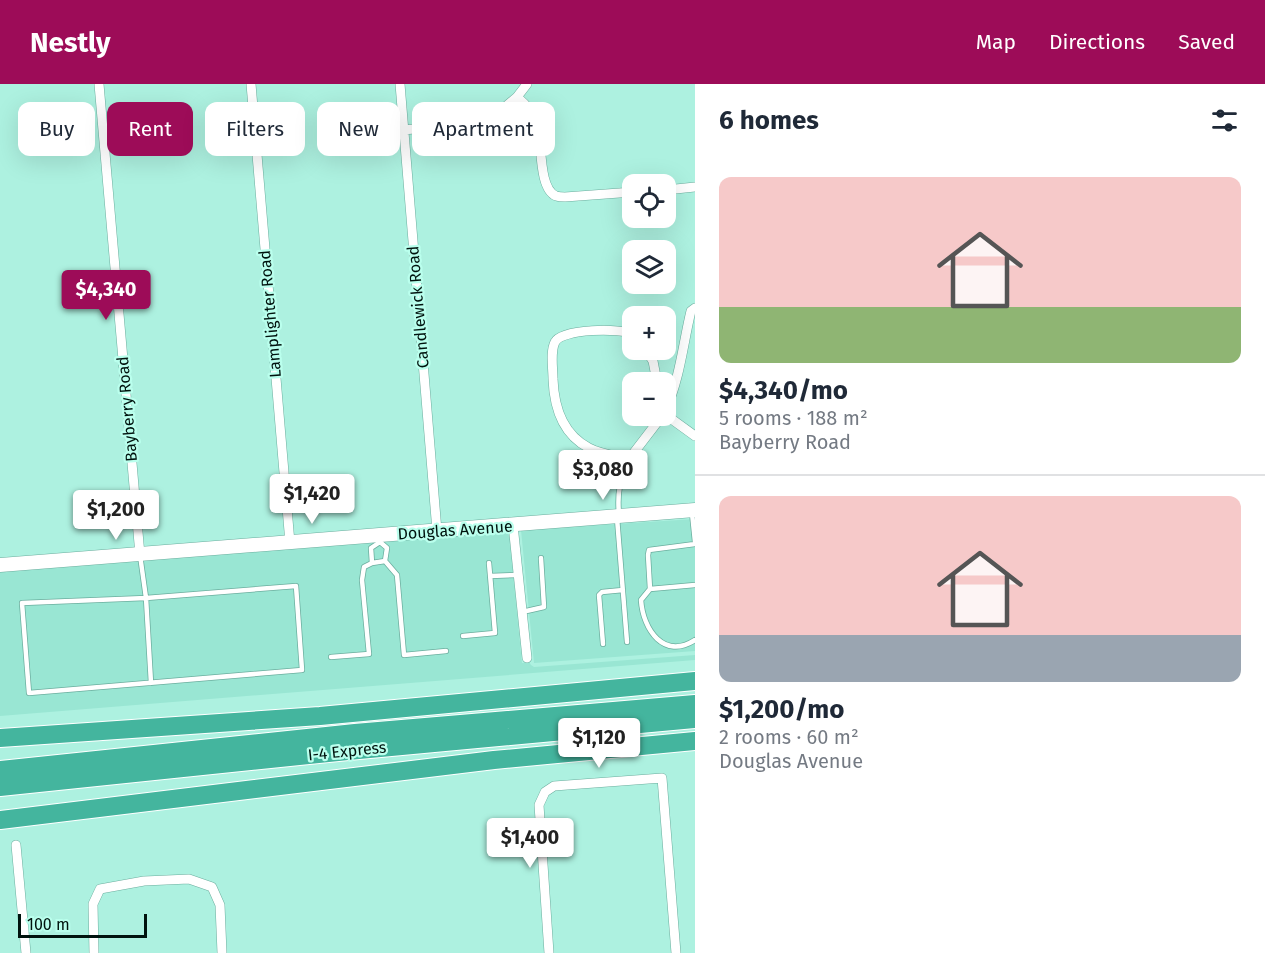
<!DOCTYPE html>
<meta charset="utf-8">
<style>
body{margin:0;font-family:"Fira Sans",sans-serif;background:#f6f6f7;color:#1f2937;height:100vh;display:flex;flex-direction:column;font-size:22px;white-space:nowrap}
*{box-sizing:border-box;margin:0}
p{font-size:20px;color:#747a83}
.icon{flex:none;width:33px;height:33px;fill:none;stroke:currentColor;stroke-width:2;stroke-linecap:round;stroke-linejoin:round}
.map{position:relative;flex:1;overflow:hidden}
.drawer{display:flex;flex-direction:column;background:#fff;width:570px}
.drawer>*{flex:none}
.banner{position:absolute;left:18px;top:18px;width:570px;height:54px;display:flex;gap:12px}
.controls{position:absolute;left:622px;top:90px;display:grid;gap:12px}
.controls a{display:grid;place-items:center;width:54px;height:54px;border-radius:12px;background:#fff;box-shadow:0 6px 24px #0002;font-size:30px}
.scale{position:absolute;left:18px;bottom:15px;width:129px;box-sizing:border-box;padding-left:6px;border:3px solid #00130e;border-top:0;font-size:16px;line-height:21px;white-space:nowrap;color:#00130e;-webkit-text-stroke:4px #baffed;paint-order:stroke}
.price{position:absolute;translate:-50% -51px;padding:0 14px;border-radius:6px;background:#fff;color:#222;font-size:20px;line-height:39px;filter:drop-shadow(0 2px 3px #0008)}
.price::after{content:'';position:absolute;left:50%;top:36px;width:18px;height:14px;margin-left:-9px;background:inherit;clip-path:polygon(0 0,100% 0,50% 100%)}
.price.on{background:#9d0c58;color:#fff}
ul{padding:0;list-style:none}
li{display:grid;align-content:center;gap:12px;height:318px;padding:0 24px}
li+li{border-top:2px solid #e0e1e3}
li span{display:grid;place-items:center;height:186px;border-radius:12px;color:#555}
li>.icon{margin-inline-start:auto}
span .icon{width:108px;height:108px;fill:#fffc;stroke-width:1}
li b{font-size:26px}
h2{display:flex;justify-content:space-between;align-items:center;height:72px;padding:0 24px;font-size:26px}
.pill{padding:0 21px;border-radius:12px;background:#fff;box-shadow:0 6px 24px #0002;font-size:21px;line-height:54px}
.pill.on{background:#9d0c58;color:#fff}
header{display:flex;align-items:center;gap:36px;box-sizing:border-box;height:84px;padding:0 30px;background:#9d0c58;color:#fff}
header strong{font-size:28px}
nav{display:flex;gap:33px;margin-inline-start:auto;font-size:21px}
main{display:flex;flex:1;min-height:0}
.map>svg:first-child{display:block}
.built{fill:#99e6d3}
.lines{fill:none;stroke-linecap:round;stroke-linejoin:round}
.lane-casing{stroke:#6bae9e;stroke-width:6}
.street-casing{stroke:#6bae9e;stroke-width:10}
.secondary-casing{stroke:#6bae9e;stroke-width:15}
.highway-casing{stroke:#fff;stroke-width:20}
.lane{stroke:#fff;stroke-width:4.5}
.street{stroke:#fff;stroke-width:9}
.secondary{stroke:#fff;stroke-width:14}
.highway{stroke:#44b59e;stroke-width:18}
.labels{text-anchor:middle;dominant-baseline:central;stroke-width:4.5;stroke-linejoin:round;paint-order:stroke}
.street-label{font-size:16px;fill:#00130e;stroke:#baffed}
</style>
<header>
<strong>Nestly</strong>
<nav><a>Map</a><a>Directions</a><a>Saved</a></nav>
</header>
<main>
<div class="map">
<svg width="695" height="869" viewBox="0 0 695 869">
<rect width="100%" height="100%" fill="#adf1e0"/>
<path class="built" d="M695 435V567L534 579 521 446Z
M509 446 522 579 529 578 531 581 534 583 695 571V576L0 632V486L380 458 438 451Z"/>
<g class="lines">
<defs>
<path id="lane" d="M692 429 695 458
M619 430C617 409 620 394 629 375
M617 434 627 558
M379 454 380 458 387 464 385 477 397 491 404 571 446 567
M380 458 371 464 372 479 385 477
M695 460 649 466 648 471 650 505 641 516C643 546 664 576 695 556
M140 471 146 514 296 502 302 586 29 609 22 519 146 514 151 599
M490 492 518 491
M650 505 695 501
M522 528 544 523 541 474
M463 552 495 549 489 479
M603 560 599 511 602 508 623 506
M331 573 369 570 362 496 364 483 372 479"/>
<path id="street" d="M99 0 140 471
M251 0 290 459
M400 0 437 447
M517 13C524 19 532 26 536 35 543 53 537 104 556 112 559 113 562 113 565 113L633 108
M498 29 517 13 527 0
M403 46 459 41
M666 106 695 103
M633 251C622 243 561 245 555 258 550 268 553 284 553 295 554 323 562 350 589 364 600 370 616 372 629 375L662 332
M646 266 653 277 657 298
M666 325C680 294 683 260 691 227L695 224
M666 331 695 352
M513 441 527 574
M16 761 26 869
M94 869 93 820 100 805 144 797 189 795 212 803 220 821 222 869
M549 869 539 721 545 708 554 702 662 694 676 869"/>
<path id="secondary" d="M0 481 695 426"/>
<path id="highway" d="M0 654 320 632 695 597
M0 686 355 649 695 620
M0 703 348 667 695 635
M0 736 494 676 695 657"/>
</defs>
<use href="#lane" class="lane-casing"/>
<use href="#street" class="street-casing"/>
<use href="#secondary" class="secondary-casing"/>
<use href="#highway" class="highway-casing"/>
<use href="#lane" class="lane"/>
<use href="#street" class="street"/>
<use href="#secondary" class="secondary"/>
<use href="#highway" class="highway"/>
</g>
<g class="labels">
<g class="street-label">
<text transform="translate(418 223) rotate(-95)">Candlewick Road</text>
<text transform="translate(270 230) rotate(-95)">Lamplighter Road</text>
<text transform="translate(127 325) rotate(-95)">Bayberry Road</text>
<text transform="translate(455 446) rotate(-4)">Douglas Avenue</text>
<text transform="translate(347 667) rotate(-6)">I-4 Express</text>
</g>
</g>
</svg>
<div class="controls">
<a><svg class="icon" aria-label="locate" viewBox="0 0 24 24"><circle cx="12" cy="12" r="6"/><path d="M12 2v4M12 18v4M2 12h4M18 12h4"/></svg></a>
<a><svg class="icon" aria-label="layers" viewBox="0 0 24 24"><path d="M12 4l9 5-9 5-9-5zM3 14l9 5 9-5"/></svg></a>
<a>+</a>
<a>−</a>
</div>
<div class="scale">100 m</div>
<b class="price on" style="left:106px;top:237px">$4,340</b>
<b class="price" style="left:603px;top:417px">$3,080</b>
<b class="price" style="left:312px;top:441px">$1,420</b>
<b class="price" style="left:116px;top:457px">$1,200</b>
<b class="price" style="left:599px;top:685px">$1,120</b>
<b class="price" style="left:530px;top:785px">$1,400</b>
<div class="banner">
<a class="pill">Buy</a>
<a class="pill on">Rent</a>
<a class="pill">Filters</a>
<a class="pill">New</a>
<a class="pill">Apartment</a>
</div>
</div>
<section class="drawer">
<h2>6 homes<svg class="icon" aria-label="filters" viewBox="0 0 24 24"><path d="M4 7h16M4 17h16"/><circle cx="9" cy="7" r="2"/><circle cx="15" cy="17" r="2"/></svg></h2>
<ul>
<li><span style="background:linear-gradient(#f6c9c9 70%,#8fb573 0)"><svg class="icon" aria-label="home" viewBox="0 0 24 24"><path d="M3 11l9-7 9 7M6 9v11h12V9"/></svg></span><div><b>$4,340/mo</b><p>5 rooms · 188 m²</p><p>Bayberry Road</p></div></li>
<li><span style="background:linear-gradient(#f6c9c9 75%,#9aa5b1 0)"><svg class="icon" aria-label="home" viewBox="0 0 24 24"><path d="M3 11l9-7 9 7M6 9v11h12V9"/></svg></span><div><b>$1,200/mo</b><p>2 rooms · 60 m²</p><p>Douglas Avenue</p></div></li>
</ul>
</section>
</main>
